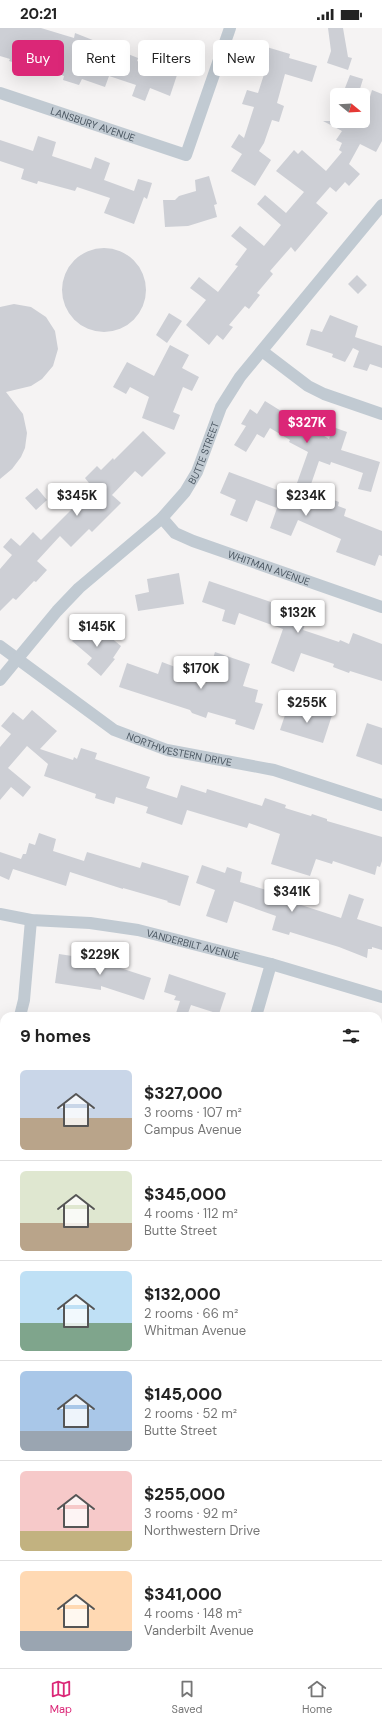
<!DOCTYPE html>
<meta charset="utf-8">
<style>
body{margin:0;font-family:"DM Sans",sans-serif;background:#f6f6f6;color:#222;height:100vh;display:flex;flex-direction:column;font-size:15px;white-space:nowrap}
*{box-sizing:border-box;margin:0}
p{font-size:13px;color:#767676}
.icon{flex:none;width:22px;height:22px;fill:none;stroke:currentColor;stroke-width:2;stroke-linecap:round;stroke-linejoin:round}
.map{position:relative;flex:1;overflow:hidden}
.side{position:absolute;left:0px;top:984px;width:382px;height:656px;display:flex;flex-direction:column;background:#fff;border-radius:12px 12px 0 0;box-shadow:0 4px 16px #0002}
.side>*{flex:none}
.guide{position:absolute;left:12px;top:12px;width:358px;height:36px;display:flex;gap:8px}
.needle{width:26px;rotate:108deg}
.controls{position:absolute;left:330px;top:60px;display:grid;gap:8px}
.controls a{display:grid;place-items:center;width:40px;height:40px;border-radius:6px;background:#fff;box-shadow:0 4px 16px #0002;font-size:20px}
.price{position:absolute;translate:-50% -34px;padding:0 9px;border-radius:4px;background:#fff;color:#222;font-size:13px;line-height:26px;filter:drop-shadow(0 1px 2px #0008)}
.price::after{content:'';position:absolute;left:50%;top:24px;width:12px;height:9px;margin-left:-6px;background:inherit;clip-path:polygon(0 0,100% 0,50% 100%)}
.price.active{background:#db2777;color:#fff}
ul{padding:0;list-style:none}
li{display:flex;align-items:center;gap:12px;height:100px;padding:0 20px}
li+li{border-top:1px solid #e0e0e0}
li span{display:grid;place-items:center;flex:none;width:112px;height:80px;border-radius:6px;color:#555}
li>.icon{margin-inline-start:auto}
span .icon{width:48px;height:48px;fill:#fffc;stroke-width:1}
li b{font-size:17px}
h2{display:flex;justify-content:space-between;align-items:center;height:48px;padding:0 20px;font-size:17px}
.pill{padding:0 14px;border-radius:6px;background:#fff;box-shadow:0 4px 16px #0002;font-size:14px;line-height:36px}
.pill.active{background:#db2777;color:#fff}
.status{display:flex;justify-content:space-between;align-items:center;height:28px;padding:0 20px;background:#fff;direction:ltr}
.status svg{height:11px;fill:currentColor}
.dock{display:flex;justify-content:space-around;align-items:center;height:56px;border-top:1px solid #e0e0e0;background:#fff;font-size:11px;color:#767676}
.dock a{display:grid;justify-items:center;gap:2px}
.dock .active{color:#db2777}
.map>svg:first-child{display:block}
.education{fill:#e6e4e5}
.grass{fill:url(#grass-dots)}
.building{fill:#cdcfd5}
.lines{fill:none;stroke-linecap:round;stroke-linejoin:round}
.service{stroke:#c1cad2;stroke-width:6}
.minor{stroke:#c1cad2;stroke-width:12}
.secondary{stroke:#c1cbd6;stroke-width:18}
.labels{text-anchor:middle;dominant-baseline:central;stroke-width:3;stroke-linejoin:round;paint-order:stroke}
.street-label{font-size:10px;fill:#4a5661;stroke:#fff}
</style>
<div class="status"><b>20:21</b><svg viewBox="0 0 49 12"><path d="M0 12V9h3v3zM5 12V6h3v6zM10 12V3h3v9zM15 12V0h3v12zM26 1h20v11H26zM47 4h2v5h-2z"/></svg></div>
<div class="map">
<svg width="382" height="1640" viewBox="0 0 382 1640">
<defs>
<pattern id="grass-dots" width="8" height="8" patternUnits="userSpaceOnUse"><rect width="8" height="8" fill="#c3f1d5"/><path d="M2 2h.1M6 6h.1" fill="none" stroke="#a0c6b0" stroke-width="1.8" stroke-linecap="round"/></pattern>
</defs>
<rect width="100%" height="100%" fill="#f5f3f3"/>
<path class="education" d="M382 1320V1520L378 1519V1333Z"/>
<path class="grass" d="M382 1478V1517L378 1516V1484Z"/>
<path class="building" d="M0 0H41L74 10 75 5 138 30 137 33 158 41 160 35 179 41 170 68 150 60 145 73 132 68 136 57 109 48 105 59 82 51 79 57 63 52 64 48 51 43 55 30 52 29 54 25 31 18 25 38 9 33 10 31 0 28Z
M328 0H343L348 29 352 30 348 42 327 35 331 23Z
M260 17 290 26 289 30 317 38 312 54 285 46 277 75 284 78 279 94 272 92 264 115 259 123 271 132 255 158 231 143 242 126 231 119 239 106 244 110 254 79 242 76 247 62 258 65 267 37 255 34Z
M350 47 363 51 359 64 345 60Z
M372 62 382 66V113L376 124 360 116 349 136 360 146 349 158 345 154 336 164 330 159 316 175 328 185 295 224 291 219 270 243 273 246 257 265 260 267 249 281 245 278 229 297 233 299 223 312 217 307 209 317 186 297 206 272 190 260 199 249 218 264 238 238 235 237 247 221 231 208 240 198 264 218 281 197 257 176 265 167 286 185 304 164 276 143 294 122 298 126 302 122 326 143 342 124 339 122 342 115 336 112 342 103 323 93H363Z
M38 108 56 114 52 128 91 141 95 129 110 135 104 152 134 163 138 151 152 155 147 171 144 169 134 196 104 185 110 170 77 159 75 163 38 153 37 156 21 151 24 141 0 133V112L33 123Z
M209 148 217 176 214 177 217 189 188 198 165 199 163 172H175L179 168 196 163 195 152Z
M62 262a42 42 0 1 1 84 0a42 42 0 1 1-84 0Z
M357 247 367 257 358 266 348 256Z
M14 276 31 279 46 289 55 303 58 321 53 338 42 351 31 358 6 364 23 386 27 405 25 420 21 429 12 441 0 451V279Z
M169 285 182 293 167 315 156 307Z
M330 287 358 298 355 309 382 318V340L370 336 367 343 353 339 359 323 353 320 345 334 332 329 333 326 306 317 311 301 322 304Z
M170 317 189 327 182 340 199 349 192 363 183 359 173 384 180 387 174 402 142 390 149 369 130 359 126 366 113 359 127 334 154 348Z
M265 373 294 391 297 385 311 392 308 398 329 411 333 399 347 404 341 422 380 434 371 464 358 461 363 445 331 434 330 437 319 433 309 462 297 455 308 424 289 414 290 412 270 400 264 410 257 406 246 424 234 417 246 398 241 396 250 381 257 386Z
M143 403 166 425 142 449 135 443 112 467 121 475 92 504 89 501 71 519 60 508 37 533 47 542 36 554 34 553 16 572 13 570 0 583V541L12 527 3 519 11 510 20 518 33 504 41 512 88 465 92 459 85 450 97 438 101 442 113 430 114 432Z
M229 444 315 476 320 467 339 474 338 478 346 481 344 488 382 503V528L379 527 375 538 336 524 341 511 298 492 291 508 270 500 277 480 256 472 247 494 230 487 236 472 220 465Z
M37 460 47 472 36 482 25 470Z
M179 545 184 576 138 583 135 567 149 564 147 551Z
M209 553 306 586 308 588 303 602 339 614 340 612 349 616 353 605 382 616V653L350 643 349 645 333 639 334 636 301 625 294 644 271 635 283 601 239 585 235 597 222 593 225 582 202 574Z
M88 594 102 606 104 604 121 618 113 630 115 631 101 648 87 636 92 630 72 613Z
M215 624 250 636 243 658 258 662 255 674 263 676 254 702 235 696 236 692 208 684 206 690 192 685 190 682 119 659 127 635 158 646 162 634 178 640 175 647 205 657Z
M288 678 315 687 318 680 333 684 323 715 280 702Z
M32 682 57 703 40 721 73 732 74 729 77 731 81 720 97 725 95 731 150 749 146 760 177 770 181 757 206 765 207 761 262 778 265 770 286 777 285 780 311 788 312 786 327 791V793L382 809V833L380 839 377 838 375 847 333 833 332 836 316 831 310 848 271 836 280 806 249 795 247 800 187 782 182 797 146 785 148 779 116 769 114 776 95 770 96 766 44 748 48 736 27 718 8 740 31 759 23 769 11 759 0 772V719L11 706 1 698 13 684 23 692Z
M367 695 382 700V737L356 728Z
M39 805 56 811 53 823 84 833 87 824 140 840 142 834 189 848 180 878 167 874 168 873 123 860V861L70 844 66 858 13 841 9 852 0 848V824L21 831 23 826H26L29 815 35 817Z
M202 837 225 845 227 839 242 844 240 854 296 871 295 875 341 890 349 866 364 871 357 891 382 899V922L372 919V921H368L367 930 339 919 290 904 289 907 272 902 276 888 234 873 227 895 206 888 215 862 196 855Z
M59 926 105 933V935L151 950 144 972 101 958V962L55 955Z
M169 946 226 965 219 986 191 977 187 988H175L180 973 174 972 176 968 164 964Z"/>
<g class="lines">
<path class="service" d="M378 1196 382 1197
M378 1392 382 1391"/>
<g class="minor">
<path id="s1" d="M0 65 186 127 230 0"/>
<path d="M262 323 308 358 324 366 382 386"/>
<path id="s2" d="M162 490 175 505 193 513 382 579"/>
<path id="s3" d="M0 618 114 702 167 722 274 742 382 777"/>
<path id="s4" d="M0 652 57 583 79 560 162 490 185 464 197 444 221 379 240 349 382 177"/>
<path id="s5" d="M0 886 31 892 90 895 138 902 271 936 382 969"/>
<path d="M20 988 24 972 31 892"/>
<path d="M256 988 271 936"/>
<path d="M0 1056 4 1044"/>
<path d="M378 1275 382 1263"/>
<path d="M35 1640 36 1636"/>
<path d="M257 1640 259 1636"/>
</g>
<path class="secondary" d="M0 1426 4 1427
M378 1549 382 1551"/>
</g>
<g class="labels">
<g class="street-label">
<text stroke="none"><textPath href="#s1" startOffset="98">LANSBURY AVENUE</textPath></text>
<text stroke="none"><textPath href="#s4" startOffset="308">BUTTE STREET</textPath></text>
<text stroke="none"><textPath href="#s2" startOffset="120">WHITMAN AVENUE</textPath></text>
<text stroke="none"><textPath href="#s3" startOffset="210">NORTHWESTERN DRIVE</textPath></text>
<text stroke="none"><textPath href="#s5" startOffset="196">VANDERBILT AVENUE</textPath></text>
</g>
</g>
</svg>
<div class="controls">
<a><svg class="needle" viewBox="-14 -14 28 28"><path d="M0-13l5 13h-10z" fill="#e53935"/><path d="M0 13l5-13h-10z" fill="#767676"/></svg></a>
</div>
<b class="price active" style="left:307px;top:416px">$327K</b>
<b class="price" style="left:77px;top:489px">$345K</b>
<b class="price" style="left:306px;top:489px">$234K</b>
<b class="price" style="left:298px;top:606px">$132K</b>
<b class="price" style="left:97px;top:620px">$145K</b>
<b class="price" style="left:201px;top:662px">$170K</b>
<b class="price" style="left:307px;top:696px">$255K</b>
<b class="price" style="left:292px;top:885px">$341K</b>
<b class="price" style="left:100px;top:948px">$229K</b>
<div class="guide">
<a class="pill active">Buy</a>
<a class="pill">Rent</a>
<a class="pill">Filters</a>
<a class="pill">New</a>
</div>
<section class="side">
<h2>9 homes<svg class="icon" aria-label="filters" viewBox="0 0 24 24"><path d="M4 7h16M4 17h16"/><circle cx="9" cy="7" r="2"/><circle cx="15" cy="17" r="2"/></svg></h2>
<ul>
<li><span style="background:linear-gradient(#c9d6e8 60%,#b9a48a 0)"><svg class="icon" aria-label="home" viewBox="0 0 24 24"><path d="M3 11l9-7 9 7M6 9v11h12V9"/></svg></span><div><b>$327,000</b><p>3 rooms · 107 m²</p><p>Campus Avenue</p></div></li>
<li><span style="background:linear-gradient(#dfe7d0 65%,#b9a48a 0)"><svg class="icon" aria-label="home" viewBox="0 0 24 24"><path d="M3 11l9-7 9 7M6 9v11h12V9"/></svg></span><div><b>$345,000</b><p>4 rooms · 112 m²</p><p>Butte Street</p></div></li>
<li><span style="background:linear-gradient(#bfe0f5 65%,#7fa58c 0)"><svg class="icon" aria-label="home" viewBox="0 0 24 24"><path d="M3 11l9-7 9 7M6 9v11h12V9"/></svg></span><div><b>$132,000</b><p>2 rooms · 66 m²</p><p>Whitman Avenue</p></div></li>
<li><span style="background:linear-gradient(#a9c7e8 75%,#9aa5b1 0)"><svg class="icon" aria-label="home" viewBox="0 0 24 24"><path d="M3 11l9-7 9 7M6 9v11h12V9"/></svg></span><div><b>$145,000</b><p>2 rooms · 52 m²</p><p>Butte Street</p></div></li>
<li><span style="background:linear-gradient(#f6c9c9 75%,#c2b280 0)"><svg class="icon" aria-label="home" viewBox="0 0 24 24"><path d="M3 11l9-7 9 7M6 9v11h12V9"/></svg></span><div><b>$255,000</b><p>3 rooms · 92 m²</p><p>Northwestern Drive</p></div></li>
<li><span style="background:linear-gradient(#ffd9b3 75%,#9aa5b1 0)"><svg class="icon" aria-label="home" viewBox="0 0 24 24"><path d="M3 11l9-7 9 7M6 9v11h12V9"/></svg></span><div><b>$341,000</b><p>4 rooms · 148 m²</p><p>Vanderbilt Avenue</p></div></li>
</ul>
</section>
</div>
<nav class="dock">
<a class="active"><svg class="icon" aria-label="map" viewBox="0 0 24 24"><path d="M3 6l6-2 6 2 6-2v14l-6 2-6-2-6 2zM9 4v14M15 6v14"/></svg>Map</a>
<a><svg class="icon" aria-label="saved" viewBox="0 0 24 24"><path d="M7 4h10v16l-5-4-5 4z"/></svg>Saved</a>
<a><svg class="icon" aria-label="home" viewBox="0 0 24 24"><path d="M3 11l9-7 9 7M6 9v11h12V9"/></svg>Home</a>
</nav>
